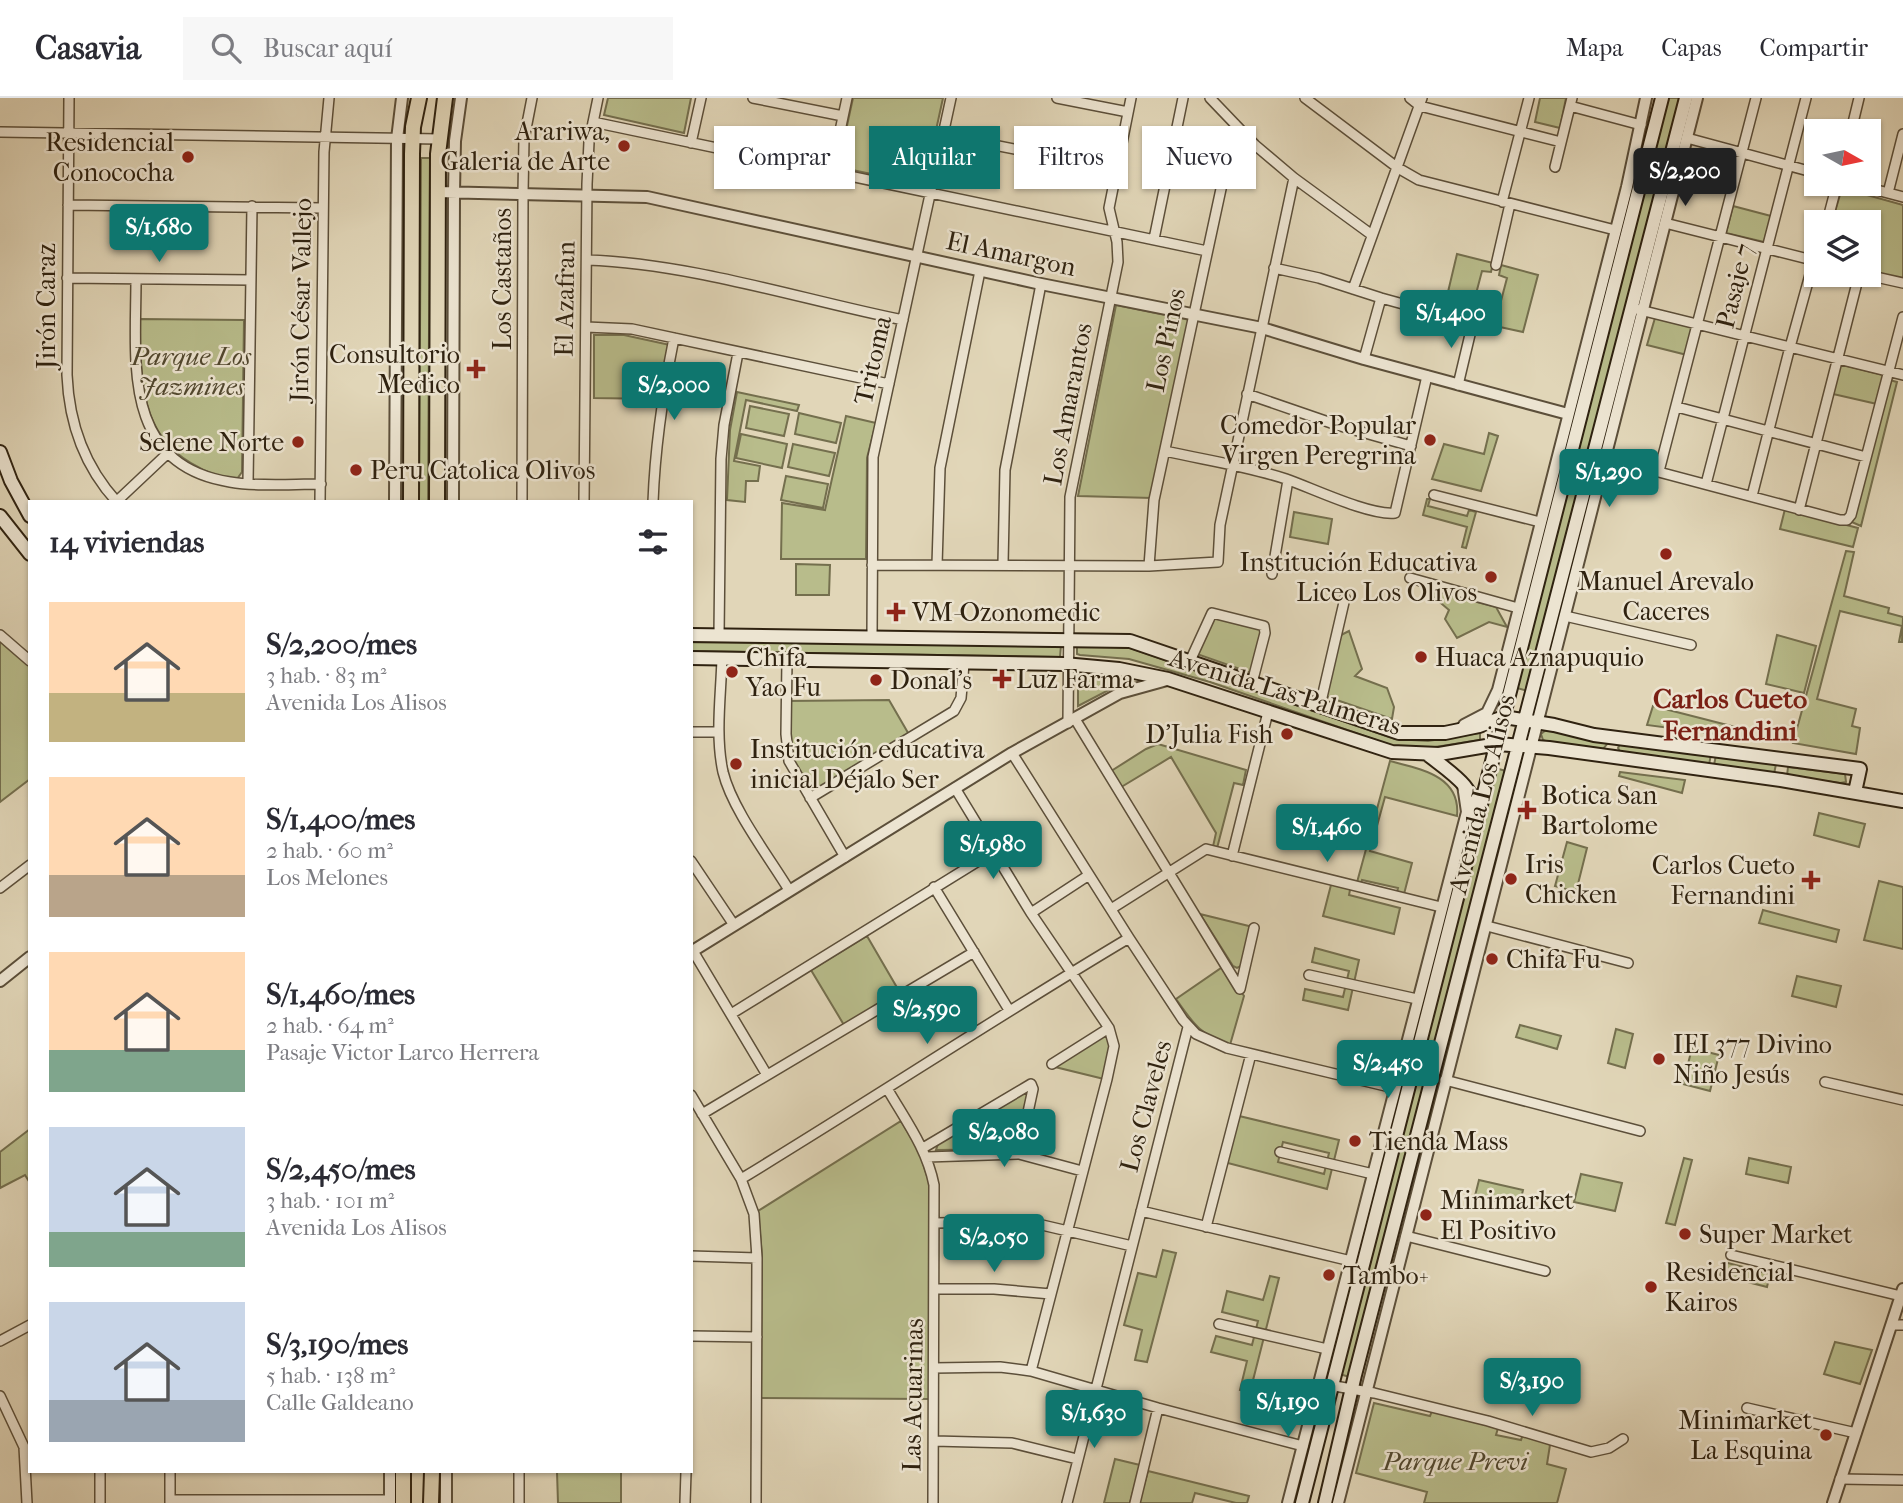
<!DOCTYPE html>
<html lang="es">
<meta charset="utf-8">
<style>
body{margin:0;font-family:"IM FELL French Canon",serif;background:#f7f7f7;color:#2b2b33;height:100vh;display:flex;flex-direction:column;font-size:26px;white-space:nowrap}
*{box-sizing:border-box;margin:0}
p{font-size:23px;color:#7c7c81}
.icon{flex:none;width:38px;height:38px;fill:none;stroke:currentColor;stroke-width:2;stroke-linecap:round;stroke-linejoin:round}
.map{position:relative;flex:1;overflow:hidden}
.panel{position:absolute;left:28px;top:402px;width:665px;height:973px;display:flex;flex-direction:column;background:#fff;border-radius:0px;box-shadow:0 2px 5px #0004}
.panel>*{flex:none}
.hud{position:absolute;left:714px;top:28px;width:665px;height:63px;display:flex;gap:14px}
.needle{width:46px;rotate:99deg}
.controls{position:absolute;left:1804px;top:21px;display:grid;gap:14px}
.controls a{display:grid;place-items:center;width:77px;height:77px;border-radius:0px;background:#fff;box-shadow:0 2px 5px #0004;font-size:35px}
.price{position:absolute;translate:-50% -60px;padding:0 16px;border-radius:7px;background:#0f766e;color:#fff;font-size:23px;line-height:46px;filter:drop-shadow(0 2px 4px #0008)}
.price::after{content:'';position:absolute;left:50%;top:42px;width:21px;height:16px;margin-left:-10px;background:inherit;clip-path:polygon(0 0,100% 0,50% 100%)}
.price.selected{background:#222;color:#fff}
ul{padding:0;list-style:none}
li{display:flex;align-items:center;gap:21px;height:175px;padding:0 21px}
li span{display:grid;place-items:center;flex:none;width:196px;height:140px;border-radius:0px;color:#555}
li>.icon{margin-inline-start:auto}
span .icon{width:84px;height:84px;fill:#fffc;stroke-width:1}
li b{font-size:30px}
h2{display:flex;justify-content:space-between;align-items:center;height:84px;padding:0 21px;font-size:30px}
.tag{padding:0 24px;border-radius:0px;background:#fff;box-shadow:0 2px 5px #0004;font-size:24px;line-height:63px}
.tag.selected{background:#0f766e;color:#fff}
header{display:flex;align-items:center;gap:42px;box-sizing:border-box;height:98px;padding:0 35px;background:#fff;border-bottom:2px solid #e1e1e2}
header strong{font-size:33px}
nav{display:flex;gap:38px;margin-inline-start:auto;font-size:24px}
.search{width:490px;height:63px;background:#f7f7f7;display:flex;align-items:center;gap:18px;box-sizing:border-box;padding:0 24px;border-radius:0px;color:#7c7c81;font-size:26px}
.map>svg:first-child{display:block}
.green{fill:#b8bc8b;stroke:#746f4e;stroke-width:2;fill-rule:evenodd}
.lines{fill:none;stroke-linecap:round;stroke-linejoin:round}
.minor-casing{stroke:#5c4f3a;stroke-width:12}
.tertiary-casing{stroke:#5c4f3a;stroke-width:14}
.secondary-casing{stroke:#2f2210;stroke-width:16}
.primary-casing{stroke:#2f2210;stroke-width:18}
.minor{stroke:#ece4d1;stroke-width:9}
.tertiary{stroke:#ece4d1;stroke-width:10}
.secondary{stroke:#ece4d1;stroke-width:12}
.primary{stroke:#e1d6b8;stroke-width:14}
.poi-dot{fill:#8f2418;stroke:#ece4d1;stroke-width:2.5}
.labels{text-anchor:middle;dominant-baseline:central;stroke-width:5;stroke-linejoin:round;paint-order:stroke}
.poi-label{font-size:26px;fill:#2f2210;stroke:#ece4d1;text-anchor:start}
.street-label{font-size:26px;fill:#2f2210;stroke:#ece4d1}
.park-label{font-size:26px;font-style:italic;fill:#51482f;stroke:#ece4d1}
.neighbourhood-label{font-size:28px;font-weight:bold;fill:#7a1f14;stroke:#ece4d1}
</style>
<header>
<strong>Casavia</strong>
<div class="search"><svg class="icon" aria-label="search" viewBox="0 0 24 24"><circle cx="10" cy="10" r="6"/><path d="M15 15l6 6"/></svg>Buscar aquí</div>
<nav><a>Mapa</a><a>Capas</a><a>Compartir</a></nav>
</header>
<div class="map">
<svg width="1903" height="1405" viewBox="0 0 1903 1405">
<rect width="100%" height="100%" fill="#e1d6b8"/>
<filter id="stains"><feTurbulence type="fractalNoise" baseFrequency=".00286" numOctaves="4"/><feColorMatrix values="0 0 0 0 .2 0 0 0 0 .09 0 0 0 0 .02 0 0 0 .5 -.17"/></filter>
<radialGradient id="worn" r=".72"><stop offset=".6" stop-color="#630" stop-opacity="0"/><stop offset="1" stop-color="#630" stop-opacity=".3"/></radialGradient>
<path class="green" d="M608 0H691L684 35 604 17Z
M853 0H943L924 87 838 69Z
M1540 0H1566L1560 30 1535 24Z
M1667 0H1681L1528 593 1517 590Z
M421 60H430L428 404H419Z
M1842 90 1903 107V181L1869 173V124H1832Z
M1733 108 1771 118 1764 144 1726 135Z
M1457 156 1493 165 1491 174 1482 173 1472 211 1480 214 1478 224 1443 215Z
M1501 167 1538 177 1523 234 1486 226 1489 216 1497 218 1507 180 1499 177Z
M1116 207 1190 222 1152 400 1078 398Z
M1655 220 1695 229 1687 257 1647 247Z
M140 221 244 222 242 374 237 381C221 380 204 373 191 365 138 335 140 274 140 221Z
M594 237H624L670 247 658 301 594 300Z
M1839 266 1884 277 1877 306 1833 296Z
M1886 281 1897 284 1861 428 1847 422Z
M737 294 799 307 797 313 746 302 734 363 760 368 758 383H746L745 404 727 402 730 332Z
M750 308 789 316 784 338 746 330Z
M799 315 841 325 836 345 795 336Z
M846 318 876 325 867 360 866 461H781L782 405 825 412Z
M1489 335 1498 338 1481 393 1432 381 1444 346 1484 356Z
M741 336 787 346 782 370 736 360Z
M793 346 835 355 829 378 788 369Z
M786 378 828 386 823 410 781 402Z
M1427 401H1430L1428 408 1467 418 1469 412 1476 414 1466 450 1462 449 1467 429 1423 417Z
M1785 411 1858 430 1853 449 1780 431Z
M1294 414 1332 421 1328 446 1290 439Z
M1846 453 1854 454 1844 498 1889 510 1888 515 1903 519 1902 544H1899L1902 528 1840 513 1817 601 1856 611 1852 628 1860 630 1856 656 1793 645Z
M796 466 830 467 829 497H796Z
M1423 490 1496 509 1507 529 1489 524 1457 540 1445 521 1449 512Z
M1212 515 1264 528 1254 576 1194 555Z
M1349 533 1362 571 1355 578 1387 590 1394 609 1392 621 1325 598 1339 538Z
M1777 537 1816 548 1804 595 1766 586Z
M0 541 30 566V681L0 704Z
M691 544 1061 547 1060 559 691 553Z
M1081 547 1130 550 1395 641 1428 643 1480 635V642L1429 650 1393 648 1210 584 1129 561 1080 557 1077 556V549Z
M1078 577H1132V580L1078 608Z
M889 602 911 640 810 700 792 670 786 603Z
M1653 608 1747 632 1745 640 1647 627Z
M1546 632 1605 642 1607 646 1603 651 1548 644 1543 642 1541 636Z
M1158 646 1246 672 1243 687 1234 685 1216 754 1212 753 1216 735 1171 659 1118 691 1108 675 1146 651Z
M1620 646 1711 656 1709 667 1621 655 1618 650Z
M1716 657 1776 666 1774 676 1714 667Z
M1390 663C1419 671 1461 677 1457 718L1385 699 1370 753 1412 765 1403 800 1396 798 1398 790 1362 782 1360 789 1356 788Z
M1788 669 1845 676 1846 684 1840 685 1787 678Z
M1495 670 1506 673 1350 1279 1339 1276Z
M1620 674 1685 682 1682 695 1619 678Z
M1819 715 1865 726 1859 749 1814 737Z
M1567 744 1587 750 1576 794 1555 788Z
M1332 783 1351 787 1349 797 1400 810 1394 836 1323 818Z
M1879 783 1903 789V851L1864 842Z
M1763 812 1839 832 1836 844 1759 825Z
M1200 816 1253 829 1243 867 1237 870 1233 868Z
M867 838 899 893 844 927 811 872Z
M1315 850 1359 862 1348 912 1303 902 1305 891 1343 899 1349 873 1312 864Z
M1224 868 1244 898 1230 947C1199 935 1195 928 1176 901Z
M1797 878 1841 888 1836 909 1792 898Z
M1520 927 1561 938 1557 951 1516 939Z
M1616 931 1633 936 1625 970 1608 965Z
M1107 933 1111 948 1104 981 1051 968Z
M1692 950 1719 957 1710 993 1683 986Z
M1024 994 1028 995 1015 1051 936 1052 938 1046Z
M1235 1017 1339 1042 1327 1091 1224 1064ZM1283 1044 1329 1055 1324 1076 1278 1064Z
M901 1023 919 1053 930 1087 929 1301 761 1300 762 1158 758 1113Z
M30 1031V1085L25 1077 0 1090V1054Z
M1684 1060 1692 1062 1675 1127 1666 1125Z
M1749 1060 1791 1069 1788 1085 1746 1076Z
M1581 1076 1622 1085 1615 1113 1574 1104Z
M1479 1082 1523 1092 1519 1109 1475 1098Z
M1163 1152 1176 1155 1147 1264 1135 1262 1142 1232 1124 1227 1138 1175 1156 1179Z
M1724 1164 1770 1176 1767 1189 1720 1177Z
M1270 1178 1279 1180 1250 1294 1240 1292 1247 1263 1211 1254 1216 1238 1252 1247 1258 1223 1222 1214 1227 1193 1263 1202Z
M1835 1244 1872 1252 1860 1286 1824 1276Z
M1374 1305 1430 1318 1432 1313 1498 1330 1496 1337 1521 1342 1523 1336 1541 1341 1550 1347 1547 1366 1566 1371 1557 1405H1424L1427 1394 1356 1375Z
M1115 1361 1140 1367 1130 1405H1104Z
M1148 1373 1249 1398 1247 1405H1236L1195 1395 1192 1405H1139Z
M557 1374H621V1405H558Z"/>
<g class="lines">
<defs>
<path id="minor" d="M69 0 67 277C69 325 84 368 117 404
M753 0 843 18
M1057 0 1128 14
M1210 0 1255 47 1294 80 1372 137
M1305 0 1398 70 1419 82 1615 132
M1410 0 1420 8 1561 44
M1570 8 1641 27
M593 24 1207 153
M1851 33 1859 0
M0 34 439 41
M943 37 1116 71
M1687 40 1816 75
M691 45 701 0
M1555 69 1572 0
M831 75 847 0
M1854 86 1903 99
M1888 95 1903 36
M1502 104 1529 0
M68 107 323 110
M1827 124 1837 86
M1665 125 1816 163
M1154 141 1183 0
M587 162C694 166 799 201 903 222
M1496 167 1510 106
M1274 170 1319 180 1381 200 1443 217
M1867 177 1903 185
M67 180 251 182
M136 181C136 263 121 367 230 384 259 389 291 386 321 386
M1353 191 1422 0
M1636 211 1903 277
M586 229 632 231 889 286
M1364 261 1381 200
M1458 287 1473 224
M1247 296 1337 327 1411 348
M1677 309 1866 359
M1165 353C1205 362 1247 368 1286 381 1312 390 1370 418 1395 415L1427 278
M1606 360 1840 422H1847L1851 417 1903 219
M1659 373 1756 0
M248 385 252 108
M1706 386 1806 0
M1434 397 1540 424
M1752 398 1790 249 1816 155
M116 404 168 355
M320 404 324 54 329 0
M522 404 523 95 524 41 532 0
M584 404 587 86 589 44 598 0
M653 404C655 349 663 295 674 240
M1799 412 1859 177
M1003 466 1005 372 1041 186
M872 467 1149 468 1218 464 1220 427 1294 80
M937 467 940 370 980 173
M1149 468 1154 402 1235 26
M1272 476 1288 382
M1410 480 1518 510
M1565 518 1691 547
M0 537 30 563
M719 537 721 361 724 327 738 255
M872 538 873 359 951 0
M722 560C721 597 715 637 723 674 732 711 769 759 789 792
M787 562 786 636 789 663 845 759
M1190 563 1212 515 1264 528 1265 535 1252 585
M1320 608 1345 500
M1075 621 1240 891
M1068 625 1070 399 1118 164 1117 144 1109 110 1131 0
M691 634H719
M1012 655 1129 840 1183 922 1196 936 1227 950 1394 990
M955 690 1031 815 1109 930 1114 948 1107 981 1031 1273
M810 700 954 613 961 600 964 566
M1232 758 1268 614
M691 763 734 827
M934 789 1009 912
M0 790 30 767
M1111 811 1206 751 1441 809
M1031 815 1089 777
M1487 828 1628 865
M693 853 767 977
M1309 877 1417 901
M1240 891 1254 830
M731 916 993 754
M1052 966 1109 930
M1445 982 1640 1033
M1825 984 1903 1002
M888 992C906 1023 927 1051 934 1087L933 1405
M691 997 741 1081 754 1116 757 1160 756 1405
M702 1016 974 854
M923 1050 1031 986 1033 991 1019 1056
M1280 1054 1373 1076
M927 1059 1019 1056 1082 1073
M741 1081C871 1002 998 918 1129 840
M1141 1113 1351 1163
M936 1125 991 1124 1042 1127 1132 1148
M1206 1129 1251 956
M1406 1138 1545 1173
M1731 1157 1901 1198
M691 1158 757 1160
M936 1191H994L1051 1196
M1219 1226 1327 1251
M1892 1227H1903
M691 1238 757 1239
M0 1243 30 1227
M934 1270 1000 1269 1031 1273 1158 1310 1303 1348
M1318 1285 1374 1295 1488 1323 1591 1354 1609 1350 1623 1341
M0 1298 24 1349 27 1405
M1747 1310 1856 1335
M934 1343 1012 1345 1077 1361
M170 1374V1405
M519 1374V1405
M1840 1381 1903 1382
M170 1402H390
M100 1405V1374
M685 1405 686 1374
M1067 1405 1188 929
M1135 1405 1158 1310"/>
<path id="tertiary" d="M437 94 647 99 1041 186 1262 230 1364 261 1568 316
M395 404 397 41 402 0
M453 404 454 94 455 43 461 0
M1464 627 1487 615 1498 592 1627 89 1646 0
M691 854 1012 655 1120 595 1167 582
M0 883 30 859
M390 1405V1374
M446 1405V1374
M1288 1405 1467 714 1463 687
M1338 1405 1697 0
M1833 1405 1903 1191"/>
<path id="secondary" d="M0 354 11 383 30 418
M0 418 30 456
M691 537 1130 543 1399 635H1445L1479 628 1504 619 1554 627 1594 637 1860 671 1855 694
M691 560 1064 566 1119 571 1168 581 1392 654 1439 656 1498 646 1549 650 1781 682 1903 703
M1427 656C1448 673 1477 689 1477 719
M1302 1405 1662 0
M1325 1405 1355 1277 1686 0"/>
<path id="primary" d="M411 404 412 56 413 29 419 0
M437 404 438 56 445 0
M403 1405V1374
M431 1405 432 1374"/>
</defs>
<use href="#minor" class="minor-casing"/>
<use href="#tertiary" class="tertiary-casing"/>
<use href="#secondary" class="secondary-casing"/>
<use href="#primary" class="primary-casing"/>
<use href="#minor" class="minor"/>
<use href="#tertiary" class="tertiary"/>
<use href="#secondary" class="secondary"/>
<use href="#primary" class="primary"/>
</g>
<g class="poi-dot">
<circle cx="624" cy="48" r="7"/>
<circle cx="188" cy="59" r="7"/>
<path d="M472.5 260.5h7v7h7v7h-7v7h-7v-7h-7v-7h7z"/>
<circle cx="1430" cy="342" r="7"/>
<circle cx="298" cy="344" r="7"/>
<circle cx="356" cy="372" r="7"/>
<circle cx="1666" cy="456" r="7"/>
<circle cx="1491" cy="479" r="7"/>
<path d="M892.5 503.5h7v7h7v7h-7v7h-7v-7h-7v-7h7z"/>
<circle cx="1421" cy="559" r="7"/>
<circle cx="732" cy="574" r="7"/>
<path d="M998.5 570.5h7v7h7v7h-7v7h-7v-7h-7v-7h7z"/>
<circle cx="876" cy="582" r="7"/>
<circle cx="1287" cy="636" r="7"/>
<circle cx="736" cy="666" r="7"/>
<path d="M1523.5 701.5h7v7h7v7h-7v7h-7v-7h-7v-7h7z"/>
<circle cx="1511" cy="781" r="7"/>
<path d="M1807.5 771.5h7v7h7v7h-7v7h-7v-7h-7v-7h7z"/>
<circle cx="1492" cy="861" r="7"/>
<circle cx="1659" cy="961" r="7"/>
<circle cx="1355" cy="1043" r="7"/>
<circle cx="1426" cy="1117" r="7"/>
<circle cx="1685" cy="1136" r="7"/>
<circle cx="1329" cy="1177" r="7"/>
<circle cx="1651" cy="1189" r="7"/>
<circle cx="1826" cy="1337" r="7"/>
</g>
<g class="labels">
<g class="poi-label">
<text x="610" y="33" text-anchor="end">Arariwa,<tspan x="610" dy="30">Galeria de Arte</tspan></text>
<text x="174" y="44" text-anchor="end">Residencial<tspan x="174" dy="30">Conococha</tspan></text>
<text x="460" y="256" text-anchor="end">Consultorio<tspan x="460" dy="30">Medico</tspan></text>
<text x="1416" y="327" text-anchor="end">Comedor Popular<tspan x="1416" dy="30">Virgen Peregrina</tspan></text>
<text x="284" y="344" text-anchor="end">Selene Norte</text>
<text x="370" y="372">Peru Catolica Olivos</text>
<text x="1477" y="464" text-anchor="end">Institución Educativa<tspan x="1477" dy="30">Liceo Los Olivos</tspan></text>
<text x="1666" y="483" text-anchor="middle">Manuel Arevalo<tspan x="1666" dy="30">Caceres</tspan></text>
<text x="912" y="514">VM-Ozonomedic</text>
<text x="746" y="559">Chifa<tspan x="746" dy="30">Yao Fu</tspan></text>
<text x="1435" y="559">Huaca Aznapuquio</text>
<text x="1016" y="581">Luz Farma</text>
<text x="890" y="582">Donal's</text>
<text x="1273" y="636" text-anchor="end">D'Julia Fish</text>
<text x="750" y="651">Institución educativa<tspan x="750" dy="30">inicial Déjalo Ser</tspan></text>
<text x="1541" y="697">Botica San<tspan x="1541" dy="30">Bartolome</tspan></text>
<text x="1525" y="766">Iris<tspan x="1525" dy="30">Chicken</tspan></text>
<text x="1795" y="767" text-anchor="end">Carlos Cueto<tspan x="1795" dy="30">Fernandini</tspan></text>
<text x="1506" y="861">Chifa Fu</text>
<text x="1673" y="946">IEI 377 Divino<tspan x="1673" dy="30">Niño Jesús</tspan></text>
<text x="1369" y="1043">Tienda Mass</text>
<text x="1440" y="1102">Minimarket<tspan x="1440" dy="30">El Positivo</tspan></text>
<text x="1699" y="1136">Super Market</text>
<text x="1665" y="1174">Residencial<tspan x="1665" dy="30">Kairos</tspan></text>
<text x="1343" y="1177">Tambo+</text>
<text x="1812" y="1322" text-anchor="end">Minimarket<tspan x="1812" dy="30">La Esquina</tspan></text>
</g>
<g class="street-label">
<text transform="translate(1011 156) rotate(12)">El Amargon</text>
<text transform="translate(502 181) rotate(-90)">Los Castaños</text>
<text transform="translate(1735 188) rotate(-76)">Pasaje 7</text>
<text transform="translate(565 201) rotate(-89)">El Azafran</text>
<text transform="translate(301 202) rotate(-89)">Jirón César Vallejo</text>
<text transform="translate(46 208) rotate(-90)">Jirón Caraz</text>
<text transform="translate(1166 242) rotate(-78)">Los Pinos</text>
<text transform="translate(873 262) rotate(-77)">Tritoma</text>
<text transform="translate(1068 306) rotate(-79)">Los Amarantos</text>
<text transform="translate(1285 594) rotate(17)">Avenida Las Palmeras</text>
<text transform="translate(1482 696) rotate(-76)">Avenida Los Alisos</text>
<text transform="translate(1146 1008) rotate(-75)">Los Claveles</text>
<text transform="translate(913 1297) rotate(-89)">Las Acuarinas</text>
</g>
<g class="park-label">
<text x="191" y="258">Parque Los<tspan x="191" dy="30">Jazmines</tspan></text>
<text x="1455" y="1363">Parque Previ</text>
</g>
<g class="neighbourhood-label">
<text x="1730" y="600">Carlos Cueto<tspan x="1730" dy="32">Fernandini</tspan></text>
</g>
</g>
<rect width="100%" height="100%" filter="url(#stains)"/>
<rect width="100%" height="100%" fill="url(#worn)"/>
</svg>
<div class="controls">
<a><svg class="needle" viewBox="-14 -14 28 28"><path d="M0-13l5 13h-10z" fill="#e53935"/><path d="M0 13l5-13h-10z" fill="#7c7c81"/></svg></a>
<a><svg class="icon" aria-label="layers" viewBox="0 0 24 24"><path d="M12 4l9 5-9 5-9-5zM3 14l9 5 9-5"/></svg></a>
</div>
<b class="price selected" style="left:1685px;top:110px">S/2,200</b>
<b class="price" style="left:159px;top:166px">S/1,680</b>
<b class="price" style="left:1451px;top:252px">S/1,400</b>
<b class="price" style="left:674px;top:324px">S/2,000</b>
<b class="price" style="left:1609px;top:411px">S/1,290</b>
<b class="price" style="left:1327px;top:766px">S/1,460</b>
<b class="price" style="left:993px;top:783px">S/1,980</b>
<b class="price" style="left:927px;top:948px">S/2,590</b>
<b class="price" style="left:1388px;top:1002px">S/2,450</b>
<b class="price" style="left:1004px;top:1071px">S/2,080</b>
<b class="price" style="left:994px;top:1176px">S/2,050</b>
<b class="price" style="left:1532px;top:1320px">S/3,190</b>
<b class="price" style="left:1288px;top:1341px">S/1,190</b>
<b class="price" style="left:1094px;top:1352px">S/1,630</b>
<div class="hud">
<a class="tag">Comprar</a>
<a class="tag selected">Alquilar</a>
<a class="tag">Filtros</a>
<a class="tag">Nuevo</a>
</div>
<section class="panel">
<h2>14 viviendas<svg class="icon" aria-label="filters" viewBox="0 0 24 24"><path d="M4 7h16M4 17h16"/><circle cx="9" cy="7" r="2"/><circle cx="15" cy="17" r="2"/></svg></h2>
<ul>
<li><span style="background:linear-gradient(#ffd9b3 65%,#c2b280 0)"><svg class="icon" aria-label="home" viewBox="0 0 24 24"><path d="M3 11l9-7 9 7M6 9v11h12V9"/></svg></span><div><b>S/2,200/mes</b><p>3 hab. · 83 m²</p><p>Avenida Los Alisos</p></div></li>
<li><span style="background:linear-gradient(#ffd9b3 70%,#b9a48a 0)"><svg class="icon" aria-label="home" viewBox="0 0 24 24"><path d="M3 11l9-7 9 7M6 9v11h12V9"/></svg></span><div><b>S/1,400/mes</b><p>2 hab. · 60 m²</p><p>Los Melones</p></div></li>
<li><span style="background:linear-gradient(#ffd9b3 70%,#7fa58c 0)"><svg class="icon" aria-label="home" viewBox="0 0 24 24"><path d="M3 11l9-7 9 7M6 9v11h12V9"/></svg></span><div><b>S/1,460/mes</b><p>2 hab. · 64 m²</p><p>Pasaje Victor Larco Herrera</p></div></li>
<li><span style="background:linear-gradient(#c9d6e8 75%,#7fa58c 0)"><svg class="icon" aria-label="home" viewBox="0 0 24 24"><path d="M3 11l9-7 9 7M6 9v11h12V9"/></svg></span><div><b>S/2,450/mes</b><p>3 hab. · 101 m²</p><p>Avenida Los Alisos</p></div></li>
<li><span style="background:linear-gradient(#c9d6e8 70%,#9aa5b1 0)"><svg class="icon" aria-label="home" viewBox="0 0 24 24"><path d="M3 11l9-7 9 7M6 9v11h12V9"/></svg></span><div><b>S/3,190/mes</b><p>5 hab. · 138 m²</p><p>Calle Galdeano</p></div></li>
</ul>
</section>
</div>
